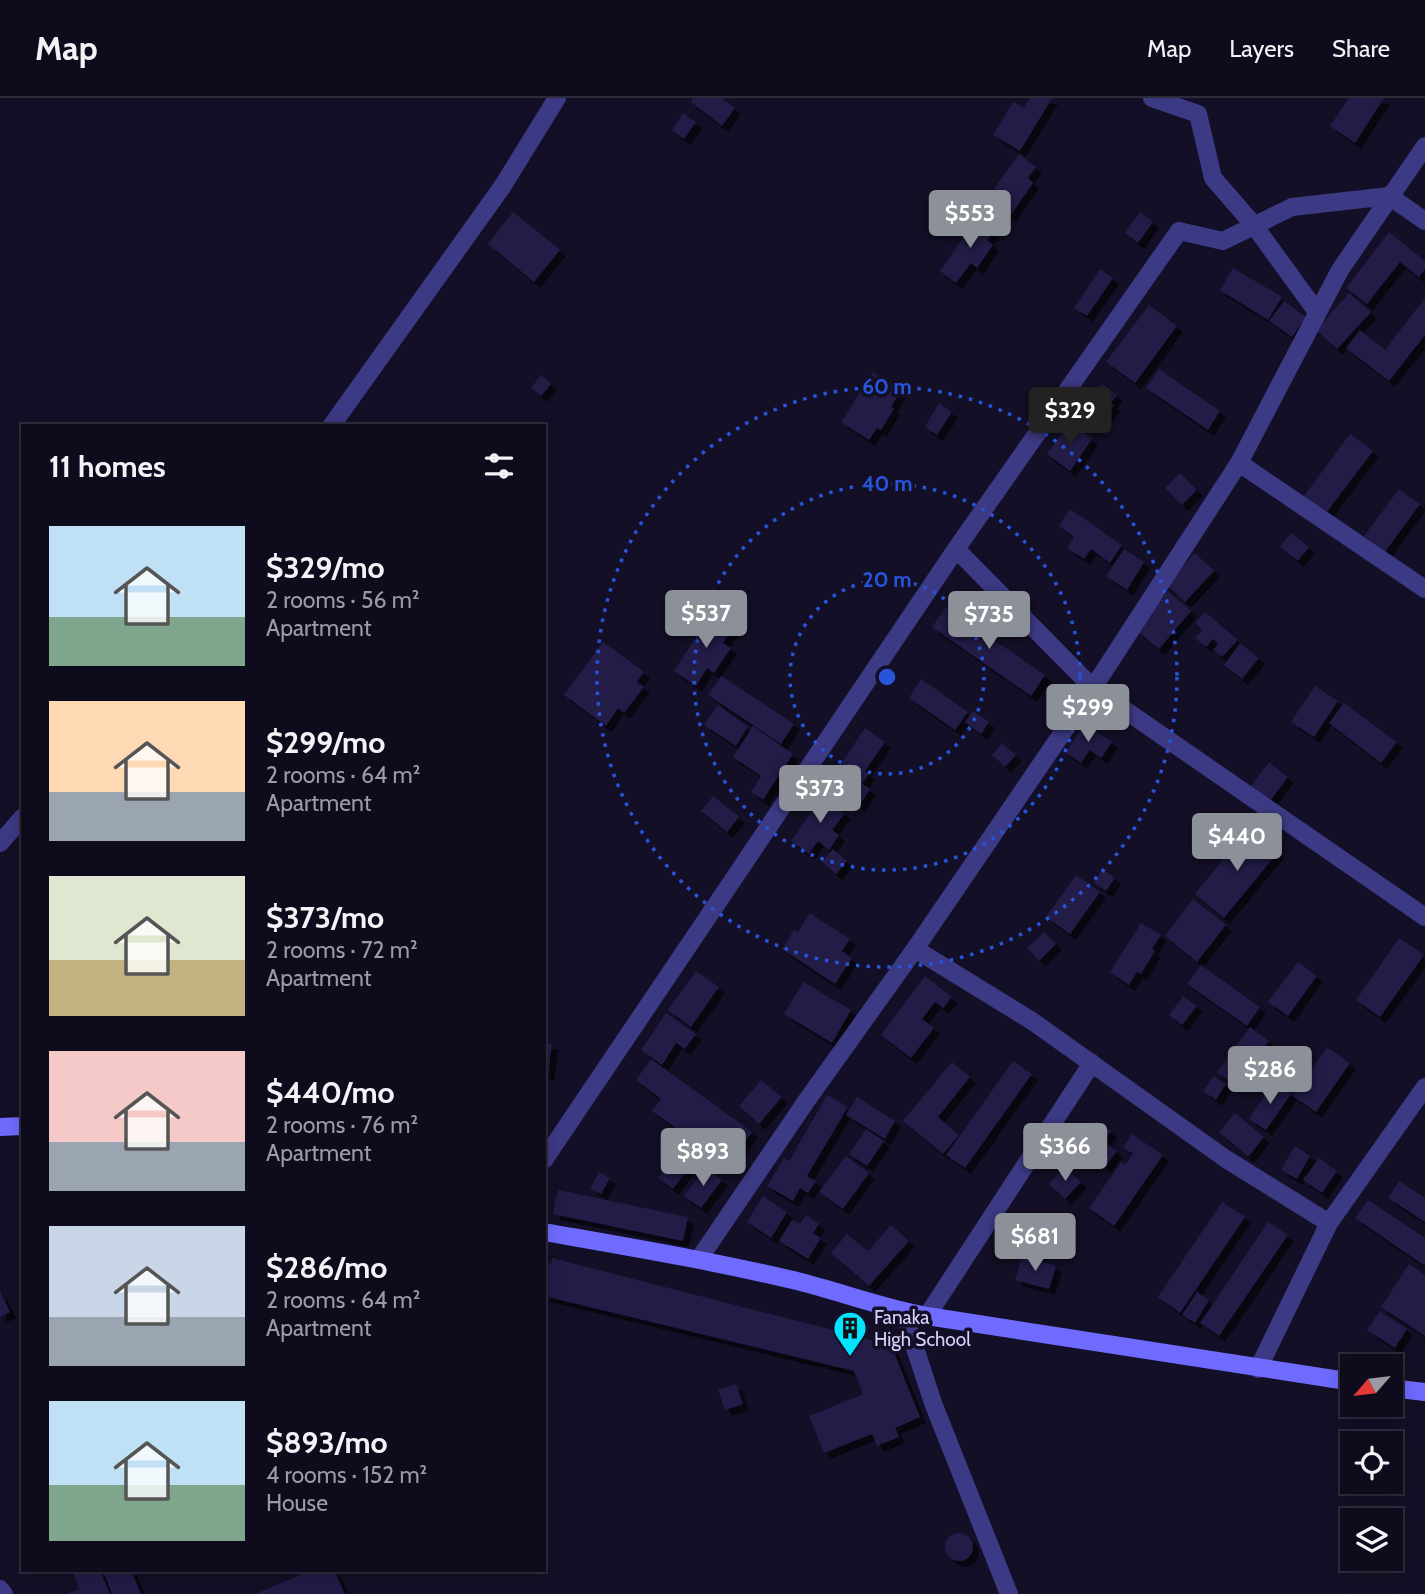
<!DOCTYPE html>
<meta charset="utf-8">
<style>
body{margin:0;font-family:Cabin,sans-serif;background:#1c1929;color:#f1f3f6;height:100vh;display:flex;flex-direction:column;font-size:26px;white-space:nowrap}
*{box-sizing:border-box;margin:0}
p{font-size:23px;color:#9b9ba3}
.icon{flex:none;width:38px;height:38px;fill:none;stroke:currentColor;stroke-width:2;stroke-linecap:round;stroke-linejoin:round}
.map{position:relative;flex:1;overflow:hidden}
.details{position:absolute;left:21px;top:326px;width:525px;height:1148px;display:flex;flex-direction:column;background:#0e0b1c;border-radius:0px;box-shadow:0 4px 18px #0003,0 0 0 2px #2e2b3b}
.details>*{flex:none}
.needle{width:46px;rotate:242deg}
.tools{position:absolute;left:1340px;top:1256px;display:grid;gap:14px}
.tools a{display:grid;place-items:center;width:63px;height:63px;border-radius:0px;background:#0e0b1c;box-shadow:0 4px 18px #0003,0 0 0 2px #2e2b3b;font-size:35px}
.price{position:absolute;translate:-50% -60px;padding:0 16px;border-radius:7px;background:#8c9099;color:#fff;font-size:23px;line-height:46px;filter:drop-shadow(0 2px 4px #0008)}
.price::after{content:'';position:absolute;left:50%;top:42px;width:21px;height:16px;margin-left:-10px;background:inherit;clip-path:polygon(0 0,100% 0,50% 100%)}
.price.on{background:#222;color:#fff}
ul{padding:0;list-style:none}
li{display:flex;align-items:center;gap:21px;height:175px;padding:0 28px}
li span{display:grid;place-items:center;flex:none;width:196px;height:140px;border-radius:0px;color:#555}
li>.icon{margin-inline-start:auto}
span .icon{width:84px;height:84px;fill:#fffc;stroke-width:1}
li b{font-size:30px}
h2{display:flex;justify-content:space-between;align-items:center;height:84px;padding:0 28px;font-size:30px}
header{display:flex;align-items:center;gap:42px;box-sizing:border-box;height:98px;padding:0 35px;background:#0e0b1c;border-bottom:2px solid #2e2b3b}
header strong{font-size:33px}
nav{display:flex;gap:38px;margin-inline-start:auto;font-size:24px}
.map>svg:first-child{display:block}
.building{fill:#241b47;filter:url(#shadow)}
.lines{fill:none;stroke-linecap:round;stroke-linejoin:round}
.minor{stroke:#3d3a85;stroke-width:18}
.secondary{stroke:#6f6bff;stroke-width:18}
.ring{fill:none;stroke:#2655da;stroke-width:3.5;stroke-dasharray:3.5 7}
.labels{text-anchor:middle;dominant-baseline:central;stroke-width:7;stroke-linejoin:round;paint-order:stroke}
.poi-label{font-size:19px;fill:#d9d4ff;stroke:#130f26;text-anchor:start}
.centre{fill:#2655da;stroke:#130f26;stroke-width:3.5}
.ring-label{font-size:21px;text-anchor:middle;font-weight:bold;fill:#2655da;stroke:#130f26;stroke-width:7;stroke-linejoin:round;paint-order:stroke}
</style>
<header>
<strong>Map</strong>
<nav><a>Map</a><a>Layers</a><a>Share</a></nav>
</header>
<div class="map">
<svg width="1425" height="1496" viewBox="0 0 1425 1496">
<defs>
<filter id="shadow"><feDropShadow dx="6" dy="6" stdDeviation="0" flood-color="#0009"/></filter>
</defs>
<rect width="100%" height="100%" fill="#130f26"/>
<path class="building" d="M693 0H722L735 10 722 28 691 4Z
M1030 0H1052L1020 53 993 37 1013 4 1024 10Z
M1349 0H1384L1355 45 1330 28Z
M683 15 696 24 684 41 672 32Z
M1019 56 1036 69 1028 80 1033 85 1010 118 1004 114 995 126 978 113Z
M513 114 560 152 534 184 488 146Z
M1140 114 1153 124 1138 145 1125 135Z
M979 117 996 130 987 142 993 147 977 170 971 165 956 185 940 173Z
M1389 134 1425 163V171L1419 179 1400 164 1367 206 1346 190Z
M1233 170 1282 199 1268 222 1220 192Z
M1100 171 1113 180 1087 218 1074 210Z
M1349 195 1371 214 1337 251 1316 232Z
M1425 200V237L1389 283 1346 250 1360 232 1385 252Z
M1284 203 1306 219 1292 239 1269 223Z
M1149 207 1177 228 1135 285 1106 264Z
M1159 271 1220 313 1208 332 1146 290Z
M873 274 901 292 891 309 894 311 881 332 877 330 869 342 841 324Z
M541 277 551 286 541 298 531 290Z
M1102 286 1117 297 1111 305 1114 307 1101 326 1096 323 1090 332 1077 322Z
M939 305 952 314 937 337 925 329Z
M1069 325 1092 341 1070 373 1047 356Z
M1350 336 1373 353 1326 415 1304 398Z
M1180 375 1197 392 1182 407 1165 390Z
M1399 391 1420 406 1385 454 1364 438Z
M1070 411 1122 447 1110 465 1091 451 1084 461 1067 450 1074 439 1059 428Z
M1291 435 1309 449 1298 463 1280 449Z
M1124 451 1144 464 1127 492 1106 478Z
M1195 455 1214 473 1185 504 1166 486Z
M1168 493 1191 513 1159 551 1136 532Z
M946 509 1045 577 1031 598 932 529Z
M713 513 735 528 723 545 731 550 714 575 707 570 696 588 674 573Z
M1205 514 1238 542 1222 559 1213 552 1218 546 1213 541 1206 549 1195 540 1202 532 1195 525Z
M603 544 644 574 637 584 644 589 624 615 618 610 606 628 564 597Z
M1240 545 1259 560 1242 581 1224 567Z
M721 578 794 626 781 646 708 597Z
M921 581 968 614 955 632 909 600Z
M1315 588 1338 603 1314 639 1291 624Z
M1344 605 1397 644 1381 665 1329 625Z
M718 607 748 629 736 648 704 627Z
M973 613 989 624 981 636 965 624Z
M1085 626 1112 644 1101 660 1090 652 1081 665 1066 654Z
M753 628 793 656 763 702 751 694 761 678 733 659Z
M865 630 885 644 865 673 869 676 862 686 870 691 859 708 848 700 845 705 824 692Z
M1002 645 1016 657 1005 669 992 657Z
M1269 664 1288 679 1270 703 1251 688Z
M825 694 840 705 837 710 845 715 832 732 839 737 829 752 818 743 809 756 791 743Z
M713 698 739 719 727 734 701 713Z
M1249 729 1278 754 1224 820 1195 796Z
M833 751 847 763 836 776 822 764Z
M1103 771 1115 780 1106 793 1094 785Z
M1076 777 1100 794 1070 836 1046 819Z
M1193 801 1226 827 1197 864 1165 838Z
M810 815 850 841 842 853 852 860 835 886 782 851 794 832 798 834Z
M1141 825 1161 837 1152 851 1155 853 1141 876 1137 874 1129 887 1110 874Z
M1044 834 1056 846 1039 863 1027 850Z
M1399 840 1424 857 1380 919 1356 902Z
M1298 864 1317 878 1288 918 1268 904Z
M1201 867 1260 909 1247 928 1187 886Z
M696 873 719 889 691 929 668 912Z
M925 878 952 899 943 910 935 904 922 921 934 930 911 960 881 937Z
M803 884 851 912 832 945 784 916Z
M1183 898 1197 908 1182 927 1169 917Z
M666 915 696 936 685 951 676 945 662 967 641 952Z
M1250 929 1269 943 1236 988 1217 974Z
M544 945 552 946 548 976H544Z
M1327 949 1350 965 1316 1014 1293 998Z
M651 961 752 1034 729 1068 652 1013 661 1001 636 982Z
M1013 963 1032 976 965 1070 946 1057Z
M952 964 970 979 938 1019 959 1037 943 1056 903 1023Z
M1214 978 1226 986 1216 1002 1203 993Z
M761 982 782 999 759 1026 739 1008Z
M1274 984 1291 996 1266 1032 1249 1021Z
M827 997 848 1009 807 1078 816 1083 808 1095 800 1090 793 1103 767 1088 784 1060 789 1063Z
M857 999 895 1023 885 1041 846 1017Z
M1235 1015 1264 1039 1248 1059 1219 1034Z
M1096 1023 1111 1033 1103 1044 1117 1053 1105 1069 1093 1060 1095 1057 1080 1047Z
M866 1031 884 1043 867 1068 849 1056Z
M1132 1036 1163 1057 1114 1128 1089 1110 1121 1064 1125 1067 1133 1056 1123 1049Z
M1295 1048 1310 1058 1297 1081 1281 1072Z
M675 1058 689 1069 673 1091 658 1080Z
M846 1058 869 1075 843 1111 819 1094Z
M1319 1060 1337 1073 1322 1095 1303 1082Z
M1064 1069 1081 1084 1065 1101 1049 1086Z
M705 1070 722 1082 701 1110 684 1098Z
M599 1074 610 1080 601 1096 590 1090Z
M1399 1083 1425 1100V1124L1388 1100Z
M558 1092 688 1119 683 1143 553 1116Z
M763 1098 787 1114 771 1140 747 1124Z
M1368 1102 1425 1140V1168L1355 1120Z
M1222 1104 1245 1119 1180 1215 1158 1199Z
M806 1117 819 1126 813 1135 821 1140 808 1161 779 1143 792 1122 800 1126Z
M1268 1124 1288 1137 1219 1238 1200 1225Z
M891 1127 909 1143 869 1188 831 1155 847 1136 868 1153Z
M1022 1158 1056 1168 1049 1191 1015 1182Z
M552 1160 891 1247 920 1319 895 1330 899 1339 877 1348 872 1336 824 1355 809 1318 863 1296 854 1273 544 1198V1164L551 1166Z
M1409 1166 1425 1177V1238L1381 1209Z
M0 1193 10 1214 0 1219Z
M1197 1194 1209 1202 1195 1225 1182 1217Z
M1380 1213 1407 1231 1395 1250 1367 1232Z
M736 1286 743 1306 725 1312 718 1292Z
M945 1449a14 14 0 1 1 28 0a14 14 0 1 1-28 0Z
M72 1472H100L110 1496H67L79 1491Z
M103 1472H131L141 1496H112Z
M312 1472H334L345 1496H255Z"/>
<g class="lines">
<path class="minor" d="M1152 0 1198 16 1213 80 1253 126 1317 214
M332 327 502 89 557 0
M1239 365 1425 491
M956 451 1093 590 1425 819
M0 745 23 719
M915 851 1032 923 1226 1061 1329 1125
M544 1062 956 451 1179 133 1223 143 1292 109 1389 98 1425 123
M699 1161 807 1002 915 851 1093 590 1239 365 1340 172 1425 48
M903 1213 933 1305 1009 1496
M927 1218 1092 965
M1258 1271 1329 1125 1425 989
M0 1491 4 1496"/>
<path class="secondary" d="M0 1029 23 1028
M544 1134C629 1149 713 1163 797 1183 841 1194 883 1210 927 1218L1353 1284
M1391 1290 1425 1294"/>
</g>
<g class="ring">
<circle cx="887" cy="579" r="97"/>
<circle cx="887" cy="579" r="193"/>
<circle cx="887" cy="579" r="290"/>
</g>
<defs>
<symbol id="building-pin" viewBox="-11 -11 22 30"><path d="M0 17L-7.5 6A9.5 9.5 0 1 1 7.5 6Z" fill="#00e5ff" stroke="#130f26"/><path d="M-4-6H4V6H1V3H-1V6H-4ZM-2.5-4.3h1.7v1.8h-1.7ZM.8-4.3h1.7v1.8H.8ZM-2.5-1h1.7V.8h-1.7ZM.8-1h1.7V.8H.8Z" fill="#111"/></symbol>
</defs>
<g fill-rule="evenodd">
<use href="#building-pin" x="831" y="1211" width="38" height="52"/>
</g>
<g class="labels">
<g class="poi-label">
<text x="874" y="1219">Fanaka<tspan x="874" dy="22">High School</tspan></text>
</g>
</g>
<circle cx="887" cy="579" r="10" class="centre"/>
<g class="ring-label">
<text x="887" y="296">60 m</text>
<text x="887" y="393">40 m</text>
<text x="887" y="489">20 m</text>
</g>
</svg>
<div class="tools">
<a><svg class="needle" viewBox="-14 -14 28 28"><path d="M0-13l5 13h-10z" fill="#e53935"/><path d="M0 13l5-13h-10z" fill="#9b9ba3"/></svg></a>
<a><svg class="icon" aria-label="locate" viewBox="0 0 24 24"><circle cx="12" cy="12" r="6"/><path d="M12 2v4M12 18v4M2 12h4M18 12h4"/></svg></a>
<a><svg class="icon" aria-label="layers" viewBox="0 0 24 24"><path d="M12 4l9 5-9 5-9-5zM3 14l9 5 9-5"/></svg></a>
</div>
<b class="price" style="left:970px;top:152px">$553</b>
<b class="price on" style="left:1070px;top:349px">$329</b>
<b class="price" style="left:706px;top:552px">$537</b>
<b class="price" style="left:989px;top:553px">$735</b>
<b class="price" style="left:1088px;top:646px">$299</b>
<b class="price" style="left:820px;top:727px">$373</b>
<b class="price" style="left:1237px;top:775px">$440</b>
<b class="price" style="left:1270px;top:1008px">$286</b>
<b class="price" style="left:1065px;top:1085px">$366</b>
<b class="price" style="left:703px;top:1090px">$893</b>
<b class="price" style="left:1035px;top:1175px">$681</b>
<section class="details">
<h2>11 homes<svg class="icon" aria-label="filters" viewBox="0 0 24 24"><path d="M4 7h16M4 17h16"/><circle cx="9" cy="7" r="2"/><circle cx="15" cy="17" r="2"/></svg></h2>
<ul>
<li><span style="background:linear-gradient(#bfe0f5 65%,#7fa58c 0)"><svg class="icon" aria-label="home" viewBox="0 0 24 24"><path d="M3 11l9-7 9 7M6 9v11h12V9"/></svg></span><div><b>$329/mo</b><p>2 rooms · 56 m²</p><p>Apartment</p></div></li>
<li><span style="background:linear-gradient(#ffd9b3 65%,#9aa5b1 0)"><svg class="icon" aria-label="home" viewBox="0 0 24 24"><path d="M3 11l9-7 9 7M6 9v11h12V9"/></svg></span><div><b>$299/mo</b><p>2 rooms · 64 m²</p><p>Apartment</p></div></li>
<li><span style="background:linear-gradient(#dfe7d0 60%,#c2b280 0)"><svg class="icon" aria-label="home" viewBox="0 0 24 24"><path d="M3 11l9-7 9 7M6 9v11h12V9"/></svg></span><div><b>$373/mo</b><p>2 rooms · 72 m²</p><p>Apartment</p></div></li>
<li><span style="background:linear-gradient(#f6c9c9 65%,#9aa5b1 0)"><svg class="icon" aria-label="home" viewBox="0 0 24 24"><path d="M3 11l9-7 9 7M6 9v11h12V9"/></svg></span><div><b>$440/mo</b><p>2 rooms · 76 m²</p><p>Apartment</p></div></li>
<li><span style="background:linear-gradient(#c9d6e8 65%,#9aa5b1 0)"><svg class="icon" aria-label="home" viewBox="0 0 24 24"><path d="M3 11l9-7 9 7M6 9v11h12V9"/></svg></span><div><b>$286/mo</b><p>2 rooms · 64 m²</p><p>Apartment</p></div></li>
<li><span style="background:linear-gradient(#bfe0f5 60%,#7fa58c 0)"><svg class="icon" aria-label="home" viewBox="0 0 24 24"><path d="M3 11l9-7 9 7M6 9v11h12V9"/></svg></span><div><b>$893/mo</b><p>4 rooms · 152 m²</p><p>House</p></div></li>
</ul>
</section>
</div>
